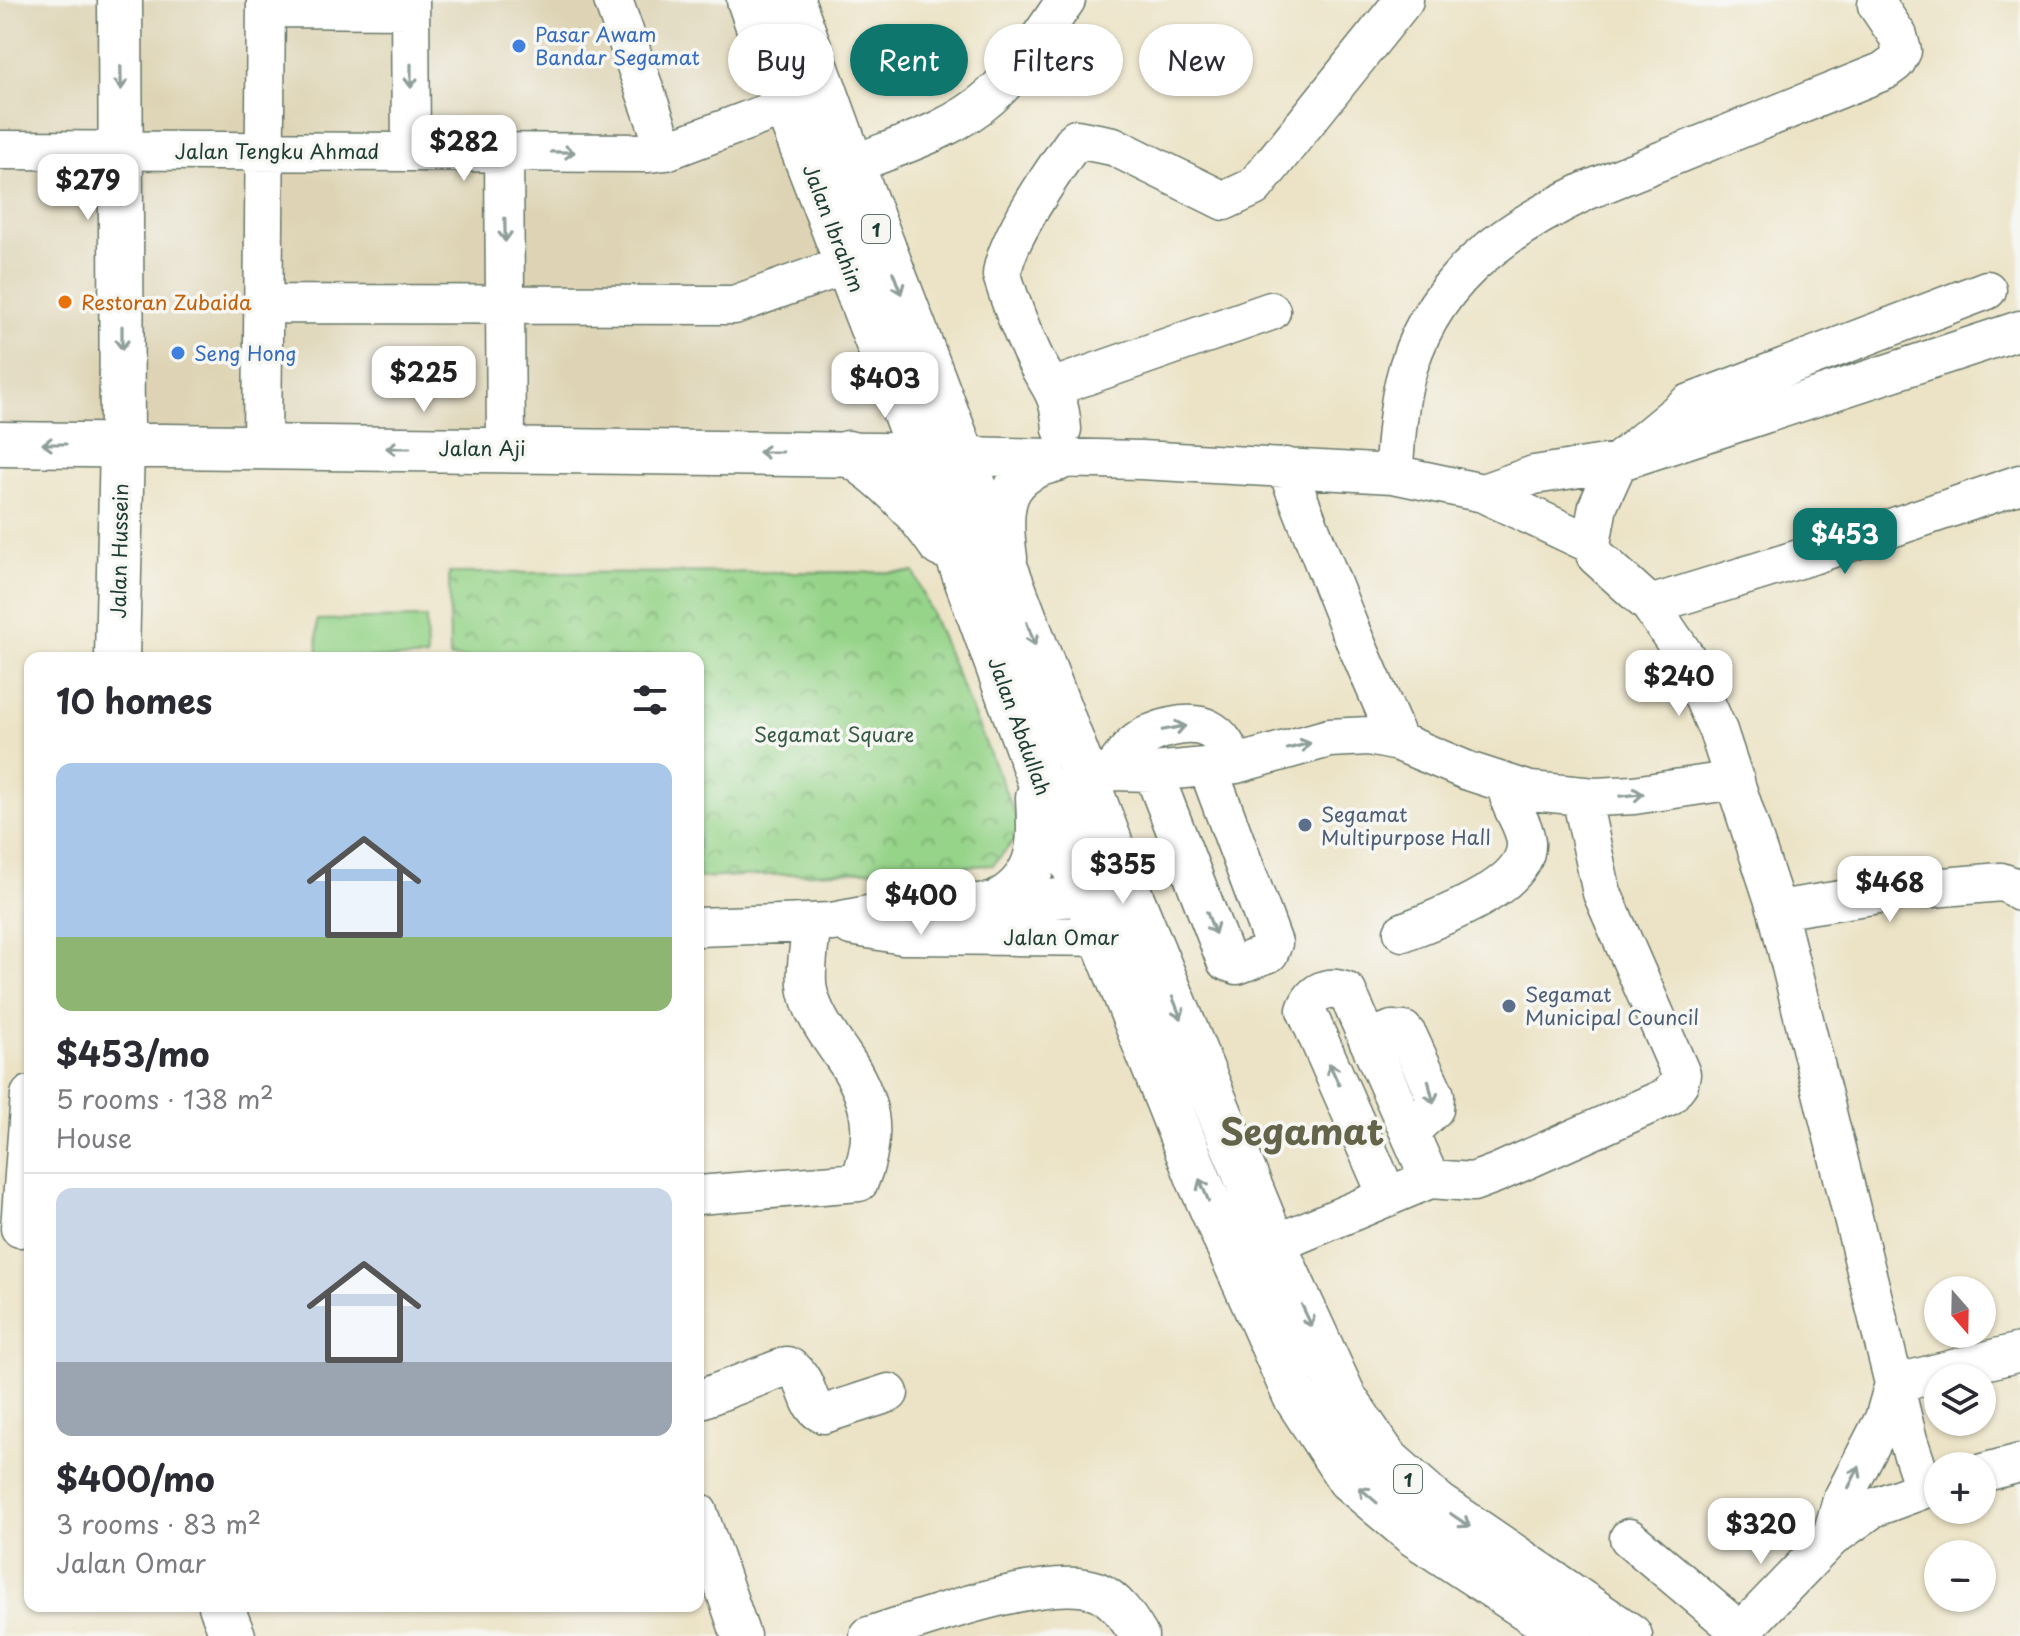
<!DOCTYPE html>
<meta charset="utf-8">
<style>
body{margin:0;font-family:"Playpen Sans",sans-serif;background:#f2f2f3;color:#2b2b33;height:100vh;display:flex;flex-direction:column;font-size:30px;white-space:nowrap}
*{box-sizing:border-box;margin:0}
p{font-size:26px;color:#7c7c81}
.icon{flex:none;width:44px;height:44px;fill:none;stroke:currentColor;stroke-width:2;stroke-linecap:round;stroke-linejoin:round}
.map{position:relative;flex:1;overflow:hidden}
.panel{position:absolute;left:24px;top:652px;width:680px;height:960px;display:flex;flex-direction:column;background:#fff;border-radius:16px;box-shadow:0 2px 6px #0004}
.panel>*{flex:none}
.banner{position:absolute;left:728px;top:24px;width:760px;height:72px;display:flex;gap:16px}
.needle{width:52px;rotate:160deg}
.buttons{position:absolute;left:1924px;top:1276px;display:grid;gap:16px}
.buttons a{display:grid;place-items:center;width:72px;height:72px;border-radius:50%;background:#fff;box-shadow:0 2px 6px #0004;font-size:40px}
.price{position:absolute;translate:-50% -68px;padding:0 18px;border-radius:16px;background:#fff;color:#222;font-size:26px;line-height:52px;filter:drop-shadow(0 2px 4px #0008)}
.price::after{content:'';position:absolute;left:50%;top:48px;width:24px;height:18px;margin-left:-12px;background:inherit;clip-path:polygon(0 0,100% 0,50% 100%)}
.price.current{background:#0f766e;color:#fff}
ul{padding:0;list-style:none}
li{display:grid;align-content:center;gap:16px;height:424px;padding:0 32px}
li+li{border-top:2px solid #e1e1e2}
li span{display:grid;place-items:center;height:248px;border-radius:16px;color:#555}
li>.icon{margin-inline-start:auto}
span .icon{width:144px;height:144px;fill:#fffc;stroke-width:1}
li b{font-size:34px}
h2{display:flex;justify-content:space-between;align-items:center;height:96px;padding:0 32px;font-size:34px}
.chip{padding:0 28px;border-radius:36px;background:#fff;box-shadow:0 2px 6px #0004;font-size:28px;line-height:72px}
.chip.current{background:#0f766e;color:#fff}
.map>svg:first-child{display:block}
.built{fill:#ded4b5}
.grass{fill:#96d489;stroke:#5a885e;stroke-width:2}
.park{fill:url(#park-crowns);stroke:#5a885e;stroke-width:2}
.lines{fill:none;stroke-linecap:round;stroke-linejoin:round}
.minor-casing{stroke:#677767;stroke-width:41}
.major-casing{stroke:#677767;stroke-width:47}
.highway-casing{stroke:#677767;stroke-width:47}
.minor{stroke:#fff;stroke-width:38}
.major{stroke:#fff;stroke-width:44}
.highway{stroke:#fff;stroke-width:44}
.oneway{stroke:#8f9e9a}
.shop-dot{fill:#3f7fe0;stroke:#f6f6f2;stroke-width:3}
.food-dot{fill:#e8710a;stroke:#f6f6f2;stroke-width:3}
.service-dot{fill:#5c6f8a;stroke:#f6f6f2;stroke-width:3}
.labels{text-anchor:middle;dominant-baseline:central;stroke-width:7;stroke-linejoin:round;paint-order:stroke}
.shield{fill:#f6f6f2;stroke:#60746d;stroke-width:2}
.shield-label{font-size:18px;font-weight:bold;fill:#1f3d34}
.shop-label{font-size:20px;fill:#366cbe;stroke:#f6f6f2;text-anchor:start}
.street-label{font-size:20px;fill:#1f3d34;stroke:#f6f6f2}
.food-label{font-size:20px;fill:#c56008;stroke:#f6f6f2;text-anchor:start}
.park-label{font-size:20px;fill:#375b45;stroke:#f6f6f2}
.service-label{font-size:20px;fill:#4e5e75;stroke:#f6f6f2;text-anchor:start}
.town-label{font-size:36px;font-weight:bold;fill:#64644b;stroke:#f6f6f2}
</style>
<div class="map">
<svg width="2020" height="1636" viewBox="0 0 2020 1636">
<defs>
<pattern id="park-crowns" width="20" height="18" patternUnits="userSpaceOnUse" patternTransform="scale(2)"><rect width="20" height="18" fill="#96d489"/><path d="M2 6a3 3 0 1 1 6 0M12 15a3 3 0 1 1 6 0" fill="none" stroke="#7aad71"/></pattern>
</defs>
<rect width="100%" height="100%" fill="#f6f6f2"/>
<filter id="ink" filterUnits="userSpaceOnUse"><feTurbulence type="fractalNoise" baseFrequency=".0125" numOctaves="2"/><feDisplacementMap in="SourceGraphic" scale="16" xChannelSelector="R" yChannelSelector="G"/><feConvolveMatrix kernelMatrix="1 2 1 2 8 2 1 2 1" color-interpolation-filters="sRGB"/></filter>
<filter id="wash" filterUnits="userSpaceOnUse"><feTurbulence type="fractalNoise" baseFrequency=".006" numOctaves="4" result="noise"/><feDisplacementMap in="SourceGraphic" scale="32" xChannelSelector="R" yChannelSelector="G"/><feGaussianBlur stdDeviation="1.8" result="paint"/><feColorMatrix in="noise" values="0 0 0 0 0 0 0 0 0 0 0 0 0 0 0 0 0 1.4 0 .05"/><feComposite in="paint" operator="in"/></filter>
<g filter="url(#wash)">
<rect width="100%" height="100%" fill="#ece3c6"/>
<path class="built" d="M0 0H735L898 436 0 429Z"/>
<path class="grass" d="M426 618 427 658H318L317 620Z"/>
<path class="park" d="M914 572 1022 831 993 865 698 878V658H450L449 573Z"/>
</g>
<g filter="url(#ink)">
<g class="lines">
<defs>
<path id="minor" d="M410 0 411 152
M613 0 666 151
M266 8 410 9
M0 150 649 153 666 151 786 106
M504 152 506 448
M852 165C898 146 952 131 990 97 1020 70 1043 33 1066 0
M263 304 734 305 848 264
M1054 387 1271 311
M1062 429C1059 388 1047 386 1032 353 1020 328 1010 301 1002 275 1004 242 1056 167 1076 139L1113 146 1224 201 1254 187 1404 0
M262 447 266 0
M964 456 1141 460 1393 474 1483 493 1591 544 1596 556 1650 605 1685 656 1718 731 1777 910 1908 1440 1924 1488
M1286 467 1349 627 1399 742
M1393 474C1396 444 1397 412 1404 383 1427 284 1499 233 1586 191L1884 71 1896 62 1902 51 1898 36 1877 5
M1483 493 1534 475 1618 462 1688 404 1987 290
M1591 544 1598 506 1618 462 2020 330
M1008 558C1001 508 1002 474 1058 462
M1650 605 1812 555 2020 484
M1112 771C1120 761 1127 749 1137 742 1154 729 1189 719 1209 729 1223 736 1229 751 1236 764
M1153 772 1226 961 1237 965 1269 953 1273 943 1208 768
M1086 781 1112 771 1153 772 1236 764 1329 738 1369 736 1399 742 1468 771 1530 791 1595 797 1634 795 1735 780
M1777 910 1898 891 2001 882 2012 886 2020 892
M851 926 903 935 1128 937
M698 927 832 922 910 907 1113 895
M1403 932C1436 919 1529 887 1526 842 1524 820 1506 806 1508 784
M1368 1040 1392 1030 1404 1031 1408 1036 1435 1095 1434 1109 1409 1132
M698 1195 859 1182C879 1134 872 1098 842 1055 829 1036 813 1015 808 991 804 973 810 942 812 923
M1388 1197 1306 1010C1313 991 1328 984 1347 992L1430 1179
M20 1228 30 1095
M1249 1255 1430 1179 1473 1182 1497 1173 1669 1096 1679 1083 1681 1074 1602 893 1581 796
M1894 1384 2020 1352
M698 1400 787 1366C812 1378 803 1407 824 1414L889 1393
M1982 1473 2020 1463
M698 1512 741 1636
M1629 1538 1741 1632
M1831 1538 1842 1500 1884 1419 1894 1384
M869 1636C920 1620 1050 1572 1097 1591 1116 1599 1129 1619 1139 1636
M1737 1636 1831 1538 1873 1508 1938 1484"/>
<path id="major" d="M0 444 957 456
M117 658 122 444 120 0
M221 1606 233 1636"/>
<path id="highway" d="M749 0 786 106 921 455 1037 774 1199 1180 1295 1396 1349 1479 1414 1534 1569 1636
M792 0 852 165 1130 894 1274 1245 1345 1399 1386 1459 1438 1505 1630 1636
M848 453C887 477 915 508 941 545
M1002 900C1043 875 1040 840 1038 797"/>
</defs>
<use href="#minor" class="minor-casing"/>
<use href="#major" class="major-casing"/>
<use href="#highway" class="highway-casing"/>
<use href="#minor" class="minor"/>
<use href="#major" class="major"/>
<use href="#highway" class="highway"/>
</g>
<defs><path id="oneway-shaft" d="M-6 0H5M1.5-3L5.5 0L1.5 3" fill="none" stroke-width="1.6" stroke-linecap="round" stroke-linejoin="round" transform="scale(2)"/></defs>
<g class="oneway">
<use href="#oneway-shaft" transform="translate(411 76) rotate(90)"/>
<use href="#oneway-shaft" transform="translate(121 78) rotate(89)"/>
<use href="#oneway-shaft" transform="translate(563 152) rotate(1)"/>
<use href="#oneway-shaft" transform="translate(505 230) rotate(89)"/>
<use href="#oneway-shaft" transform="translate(897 283) rotate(69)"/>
<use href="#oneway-shaft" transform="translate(122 338) rotate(90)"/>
<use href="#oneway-shaft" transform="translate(54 444) rotate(180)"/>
<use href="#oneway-shaft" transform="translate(398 448) rotate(-180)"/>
<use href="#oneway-shaft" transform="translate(770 452) rotate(-180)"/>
<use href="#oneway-shaft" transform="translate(1031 634) rotate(70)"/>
<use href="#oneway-shaft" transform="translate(1174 728) rotate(-11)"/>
<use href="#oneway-shaft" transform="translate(1299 746) rotate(-14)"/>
<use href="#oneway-shaft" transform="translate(1632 795) rotate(-6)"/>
<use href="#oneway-shaft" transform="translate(1211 923) rotate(69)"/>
<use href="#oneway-shaft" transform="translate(1177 1008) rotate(68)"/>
<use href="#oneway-shaft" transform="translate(1334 1074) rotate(-114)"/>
<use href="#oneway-shaft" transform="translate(1431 1092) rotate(77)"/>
<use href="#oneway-shaft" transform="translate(1204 1190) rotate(-113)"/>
<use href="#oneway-shaft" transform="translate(1307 1316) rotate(65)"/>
<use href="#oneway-shaft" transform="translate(1854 1477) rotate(-63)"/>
<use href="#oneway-shaft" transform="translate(1368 1495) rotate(-139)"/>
<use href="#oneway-shaft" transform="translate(1460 1520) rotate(34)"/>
</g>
</g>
<g class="shop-dot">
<circle cx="519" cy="46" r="8"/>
<circle cx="178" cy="353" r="8"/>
</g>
<circle class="food-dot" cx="65" cy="302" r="8"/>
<g class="service-dot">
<circle cx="1305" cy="825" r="8"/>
<circle cx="1509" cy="1006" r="8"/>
</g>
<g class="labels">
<g class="shield">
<rect x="862" y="215" width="28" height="28" rx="6"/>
<rect x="1394" y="1465" width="28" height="28" rx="6"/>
</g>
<g class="shield-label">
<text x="876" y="229">1</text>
<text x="1408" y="1479">1</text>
</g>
<g class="shop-label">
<text x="535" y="34">Pasar Awam<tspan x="535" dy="23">Bandar Segamat</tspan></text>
<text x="194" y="353">Seng Hong</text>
</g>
<g class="street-label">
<text x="277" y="151">Jalan Tengku Ahmad</text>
<text transform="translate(834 228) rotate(69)">Jalan Ibrahim</text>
<text x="482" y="448">Jalan Aji</text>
<text transform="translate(119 551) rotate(-89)">Jalan Hussein</text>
<text transform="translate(1020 726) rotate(70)">Jalan Abdullah</text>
<text x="1061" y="937">Jalan Omar</text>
</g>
<g class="food-label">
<text x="81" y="302">Restoran Zubaida</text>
</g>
<g class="park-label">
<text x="834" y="734">Segamat Square</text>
</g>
<g class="service-label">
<text x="1321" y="814">Segamat<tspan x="1321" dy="23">Multipurpose Hall</tspan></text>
<text x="1525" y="994">Segamat<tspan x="1525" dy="23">Municipal Council</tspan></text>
</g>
<g class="town-label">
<text x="1302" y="1130">Segamat</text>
</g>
</g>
</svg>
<div class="buttons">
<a><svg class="needle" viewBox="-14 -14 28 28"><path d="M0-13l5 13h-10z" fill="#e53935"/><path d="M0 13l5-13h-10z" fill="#7c7c81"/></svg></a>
<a><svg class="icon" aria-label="layers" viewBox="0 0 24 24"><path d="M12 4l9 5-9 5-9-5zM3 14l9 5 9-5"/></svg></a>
<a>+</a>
<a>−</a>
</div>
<b class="price" style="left:464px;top:183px">$282</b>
<b class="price" style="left:88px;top:222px">$279</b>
<b class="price" style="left:424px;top:414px">$225</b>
<b class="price" style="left:885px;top:420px">$403</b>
<b class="price current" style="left:1845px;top:576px">$453</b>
<b class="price" style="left:1679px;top:718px">$240</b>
<b class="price" style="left:1123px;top:906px">$355</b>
<b class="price" style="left:1890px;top:924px">$468</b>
<b class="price" style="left:921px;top:937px">$400</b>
<b class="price" style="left:1761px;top:1566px">$320</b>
<div class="banner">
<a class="chip">Buy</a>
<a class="chip current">Rent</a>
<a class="chip">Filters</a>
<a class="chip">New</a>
</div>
<section class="panel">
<h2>10 homes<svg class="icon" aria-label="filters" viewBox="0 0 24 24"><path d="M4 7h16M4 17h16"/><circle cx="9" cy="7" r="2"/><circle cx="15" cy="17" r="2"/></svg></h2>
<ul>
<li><span style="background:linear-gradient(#a9c7e8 70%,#8fb573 0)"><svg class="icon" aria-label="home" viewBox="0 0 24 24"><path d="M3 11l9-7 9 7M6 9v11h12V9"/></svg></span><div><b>$453/mo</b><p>5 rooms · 138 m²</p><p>House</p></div></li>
<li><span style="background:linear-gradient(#c9d6e8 70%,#9aa5b1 0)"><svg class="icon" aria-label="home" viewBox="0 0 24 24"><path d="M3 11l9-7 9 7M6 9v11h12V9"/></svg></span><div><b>$400/mo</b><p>3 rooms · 83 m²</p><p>Jalan Omar</p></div></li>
</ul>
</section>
</div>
